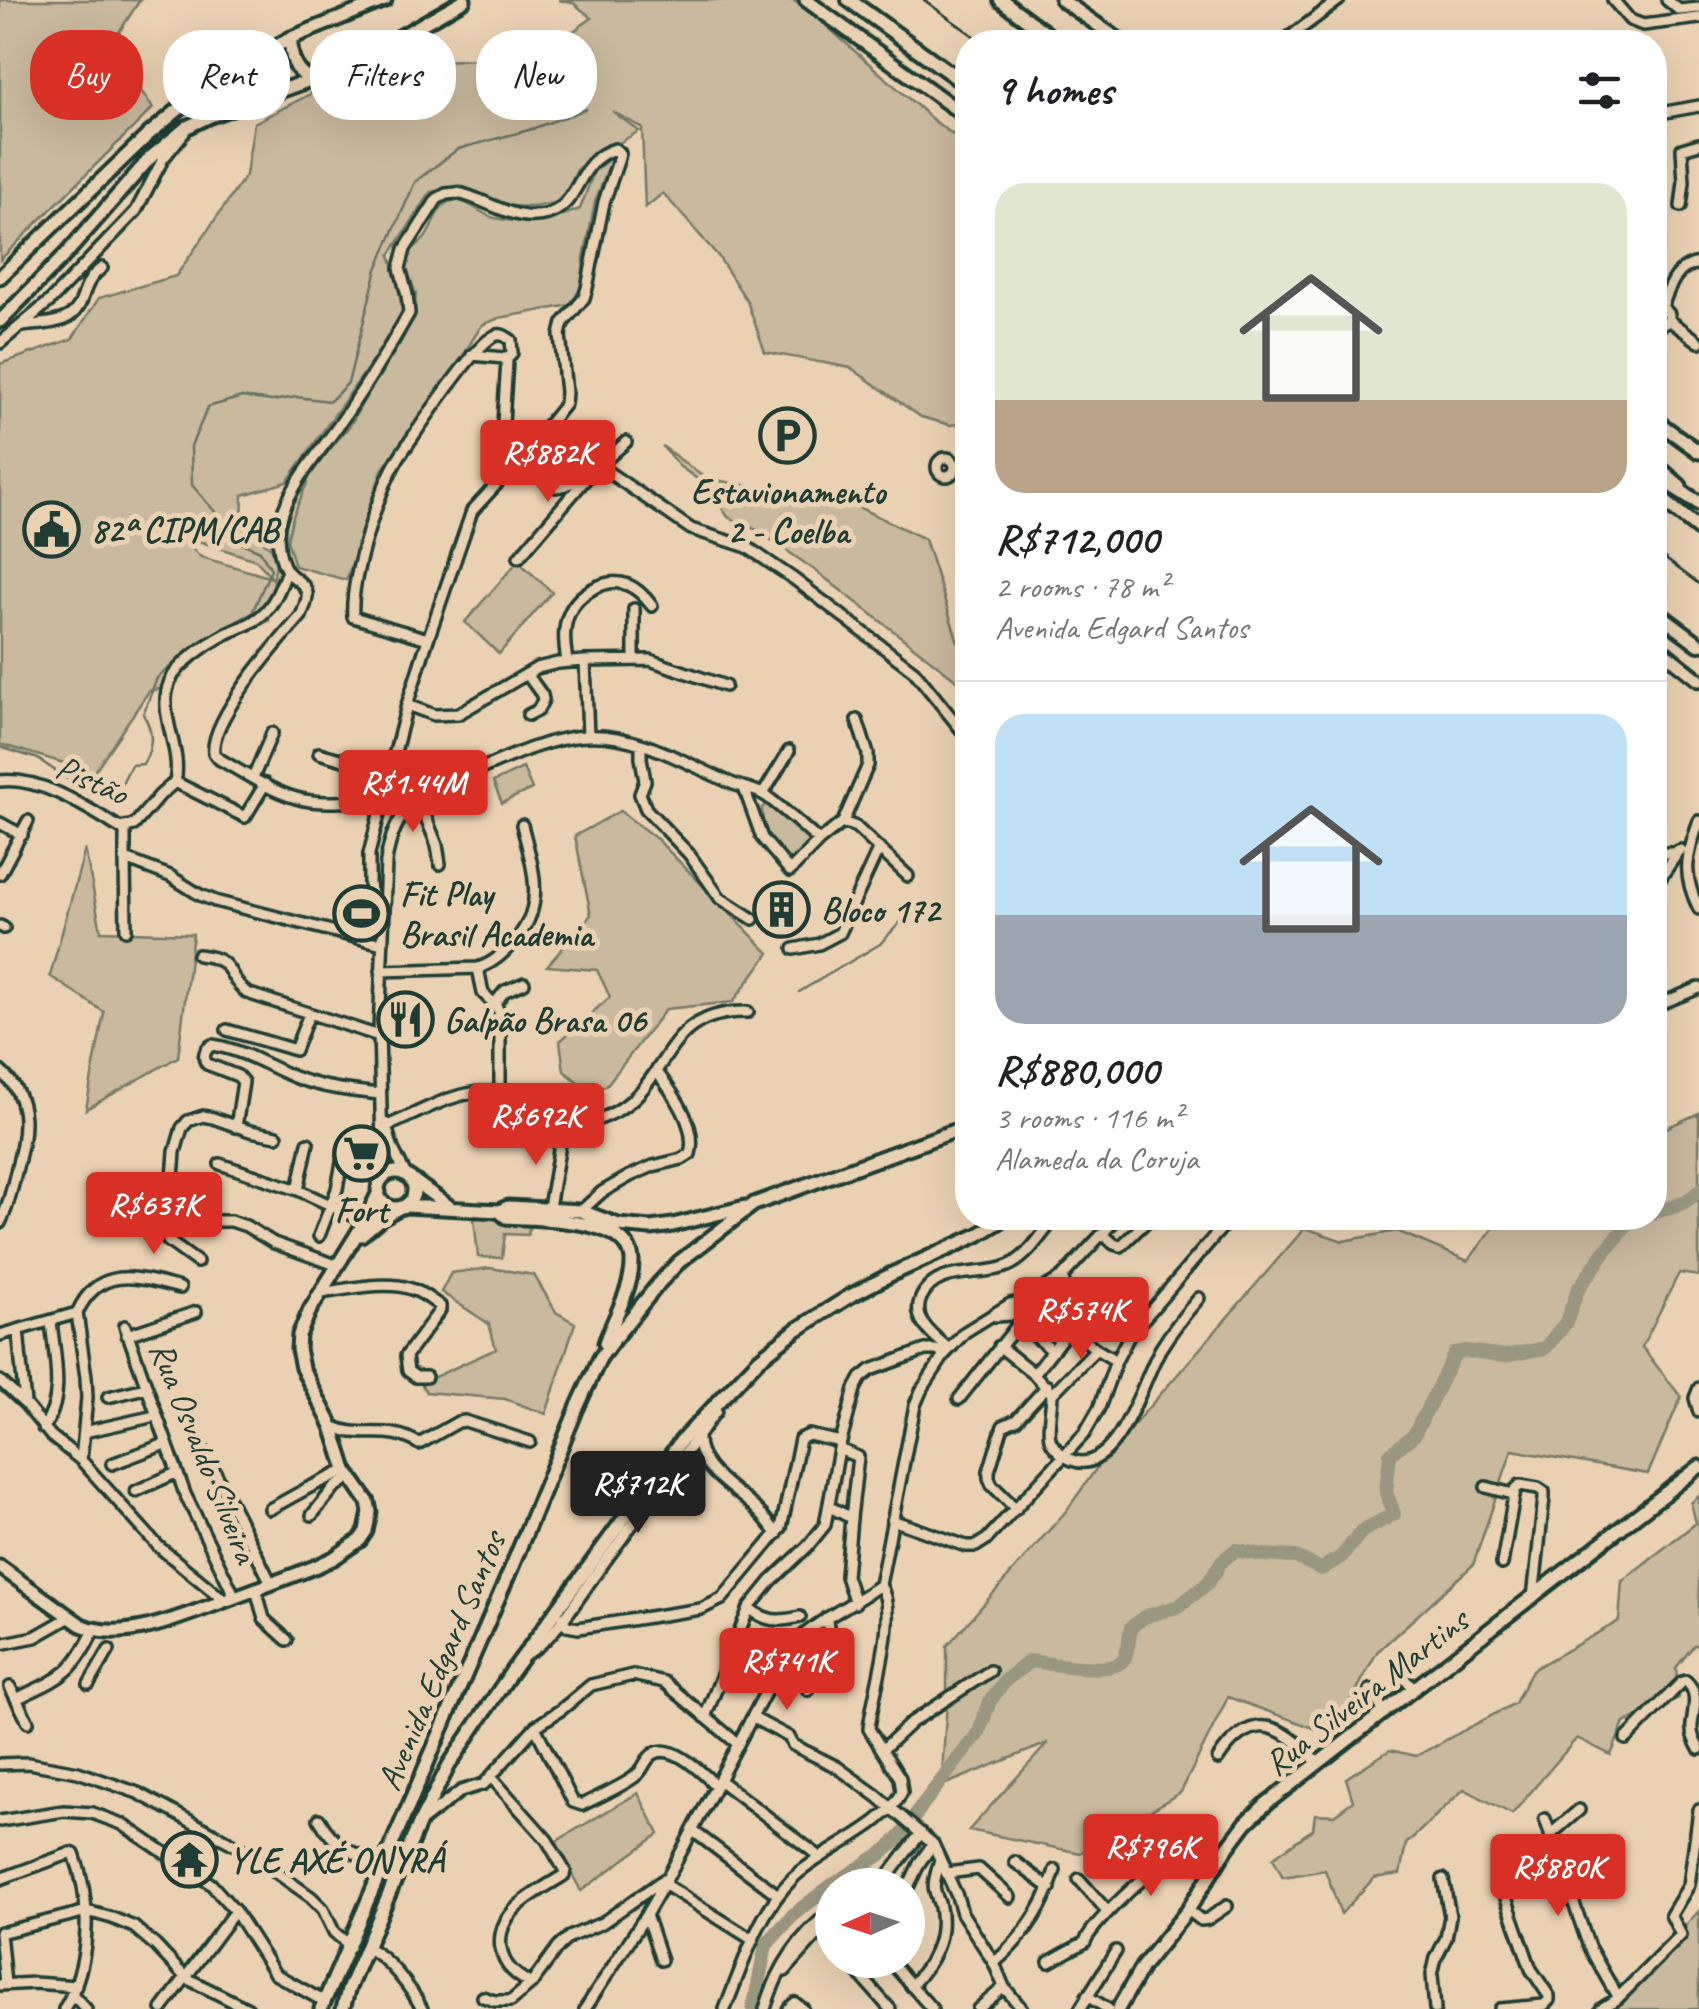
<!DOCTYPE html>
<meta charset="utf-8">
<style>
body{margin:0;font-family:Caveat,sans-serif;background:#f6f6f6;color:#202124;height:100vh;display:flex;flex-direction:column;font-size:38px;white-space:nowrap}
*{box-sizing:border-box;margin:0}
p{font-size:32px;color:#757577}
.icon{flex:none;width:55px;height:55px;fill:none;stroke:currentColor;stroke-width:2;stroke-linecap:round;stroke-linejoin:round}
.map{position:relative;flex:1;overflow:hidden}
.side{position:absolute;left:955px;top:30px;width:712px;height:1200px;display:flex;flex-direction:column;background:#fff;border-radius:40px;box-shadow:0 10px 40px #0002}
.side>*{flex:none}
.guide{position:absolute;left:30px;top:30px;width:775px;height:90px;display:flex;gap:20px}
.needle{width:65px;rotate:267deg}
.controls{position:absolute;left:815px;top:1868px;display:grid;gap:20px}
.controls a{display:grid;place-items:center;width:110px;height:110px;border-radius:50%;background:#fff;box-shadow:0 10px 40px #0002;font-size:50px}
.price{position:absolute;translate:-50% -85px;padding:0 22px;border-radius:10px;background:#d93025;color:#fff;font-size:32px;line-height:65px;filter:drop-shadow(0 2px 5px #0008)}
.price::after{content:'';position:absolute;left:50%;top:60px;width:30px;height:22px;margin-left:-15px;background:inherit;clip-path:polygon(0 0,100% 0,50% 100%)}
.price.current{background:#222;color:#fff}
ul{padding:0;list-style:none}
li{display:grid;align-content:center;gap:20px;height:530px;padding:0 40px}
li+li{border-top:2px solid #e0e0e0}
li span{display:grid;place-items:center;height:310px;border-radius:30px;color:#555}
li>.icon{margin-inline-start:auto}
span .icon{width:180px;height:180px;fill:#fffc;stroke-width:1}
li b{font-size:42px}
h2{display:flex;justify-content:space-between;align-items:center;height:120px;padding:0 40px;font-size:42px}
.tag{padding:0 35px;border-radius:40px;background:#fff;box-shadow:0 10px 40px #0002;font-size:35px;line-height:90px}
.tag.current{background:#d93025;color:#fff}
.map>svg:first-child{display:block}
.green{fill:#c9b99d;stroke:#747b68;stroke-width:2.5;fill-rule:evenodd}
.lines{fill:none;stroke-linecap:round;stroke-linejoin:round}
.stream{stroke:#687362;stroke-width:2.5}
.river{stroke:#999780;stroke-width:14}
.minor-casing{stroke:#1f3d34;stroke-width:16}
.major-casing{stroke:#1f3d34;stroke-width:19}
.highway-casing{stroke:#1f3d34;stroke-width:20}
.minor{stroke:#ead1b2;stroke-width:9}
.major{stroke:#ead1b2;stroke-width:11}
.highway{stroke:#ead1b2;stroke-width:12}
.rail{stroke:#1f3d34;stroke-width:2.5}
.labels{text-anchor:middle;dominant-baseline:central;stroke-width:10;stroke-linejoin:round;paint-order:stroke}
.poi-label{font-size:35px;font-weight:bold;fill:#1f3d34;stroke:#ead1b2;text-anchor:start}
.street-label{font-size:35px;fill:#1f3d34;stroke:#ead1b2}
</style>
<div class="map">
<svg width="1699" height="2009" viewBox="0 0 1699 2009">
<rect width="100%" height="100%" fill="#ead1b2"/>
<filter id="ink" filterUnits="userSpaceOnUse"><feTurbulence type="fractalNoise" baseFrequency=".01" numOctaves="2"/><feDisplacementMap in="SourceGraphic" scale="20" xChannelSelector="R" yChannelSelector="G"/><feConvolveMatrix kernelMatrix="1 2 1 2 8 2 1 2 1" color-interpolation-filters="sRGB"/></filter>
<g filter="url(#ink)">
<path class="green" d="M0 0H140L110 46 153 108 0 260Z
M559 0H793L814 15 933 120 967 145V423L950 425 921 417 851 368 765 352 747 301 718 256 663 193 645 208 642 128 612 111 639 131 578 168 562 201 534 207 507 206 460 185 431 192 390 255 408 311 287 482 243 495 242 524 277 553 269 621 209 649 169 687 149 691 94 772 0 744V364L72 339 99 298 176 276 246 175 254 123 367 65 514 57 555 44 592 18 573 3ZM180 522V535L256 560 272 578 201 557 179 536Z
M612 157 595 202 584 259 581 288 570 305 499 318 482 325 448 379 382 470 362 538 346 580 295 566 287 540 293 516 312 471 351 424 371 387 401 342 414 313 416 294 406 266 407 253C413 248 421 243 425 238 433 228 435 211 445 204 461 192 480 215 495 218 525 225 553 220 580 209L594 171Z
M662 446 705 478 856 506 925 539 967 670V688L816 571 757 530 728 517 706 485 679 466Z
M518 561 552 592 499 654 465 622Z
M523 768 532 789 502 803 493 782Z
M768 801 810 838 813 844 793 863 788 861 763 829 762 808Z
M620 811 658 840 769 953 733 1002 666 1009 606 1086 588 1090 564 1071 560 1041 610 997 597 970 547 966 591 915 575 836Z
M85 849 101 931 193 934 178 1057 86 1109 104 1012 50 976Z
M1699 1113V1276L1679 1273 1642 1347 1681 1397 1648 1474 1512 1450 1473 1565 1377 1652 1333 1735 1228 1697 1181 1792 1080 1853 969 1830 1048 1743 941 1786 947 1702V1646L1067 1510 1098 1466 1305 1228 1343 1241 1397 1231 1468 1261 1501 1218H1655V1133Z
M477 1217 530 1224 528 1235 505 1234 502 1258 478 1257 474 1218Z
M490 1268 534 1275 556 1312 575 1323 546 1414 505 1399 426 1392 421 1383 496 1349 489 1324 441 1292 451 1273Z
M1699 1496V1645H1694L1676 1668 1679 1698 1624 1723 1611 1755 1577 1738 1512 1814 1464 1789 1406 1844 1400 1874 1374 1878 1341 1914 1325 1870 1283 1877 1273 1858 1313 1829 1315 1814 1334 1815 1353 1801 1346 1778 1390 1750 1416 1756 1515 1703 1532 1670 1619 1621 1622 1581 1696 1523 1691 1503Z
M638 1793 659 1834 581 1891 555 1842Z
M1699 1911V2009H1609Z"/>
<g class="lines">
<path class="stream" d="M0 747 38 759 72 782 83 786 97 783 113 790 121 785 131 765 143 764C153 748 154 731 143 714L157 678 201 641 252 613 271 569 260 551 242 543 192 485 191 446 208 407 242 397 272 401 296 397 330 401 348 383 377 269 415 182 458 149 529 130 586 109
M799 992 880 944 906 916"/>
<path class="river" d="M1655 1211C1672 1209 1686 1204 1699 1191
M833 1885 884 1852 902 1835 923 1804 979 1732 990 1701 1006 1680 1030 1661C1049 1663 1115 1676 1124 1659 1129 1651 1129 1636 1131 1627L1144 1617 1179 1606 1208 1583 1222 1561 1236 1550 1263 1555 1296 1557 1321 1569 1341 1557 1362 1531 1394 1514 1386 1492 1390 1454 1414 1435 1455 1353 1465 1351 1505 1356 1545 1348 1566 1323 1578 1289 1607 1249 1633 1218
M753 2009 766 1945 794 1914 832 1885"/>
<defs>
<path id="minor" d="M1613 0 1630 20 1643 25 1699 18
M1667 0 1679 10 1699 8
M1283 42 1339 0
M1655 114 1699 106
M1655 176 1658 210
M1681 206 1684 182 1682 149 1699 144
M1662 307C1670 286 1675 267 1699 263
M1655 310 1662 307 1669 314V320L1664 324 1655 323
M1669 320 1699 342
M23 326C37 324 60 324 71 315 87 303 80 283 102 268
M0 343 50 301 136 211 163 159 184 133
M472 355 504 358 507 361 503 423 516 444
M521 457 546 481 556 487 566 485 585 476
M937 467a9 9 0 1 1 18 0a9 9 0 1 1-18 0Z
M598 465 691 529 747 547 794 579 914 671 968 738
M519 557 590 474 626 442
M634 609V659
M428 639 353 617C350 578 379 487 401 454 416 433 477 339 497 335 504 334 506 337 511 340L512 353 507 359
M585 661 588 736
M567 662C565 647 562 629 569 614 577 594 606 576 628 585 638 589 646 598 652 606
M527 674 542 695 543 700 538 710 528 715
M407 705 434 715 458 714 537 668 558 663 585 661 650 660 725 686
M641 744V758L645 781 640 794 646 809 689 854 720 898 753 919
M319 753 389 773
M253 778 272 733
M0 781C40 776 87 808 120 828L134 825 160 795 175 782C183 748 156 714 170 681 178 663 207 644 224 635 238 628 254 624 265 612 276 601 281 585 287 571
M175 782 245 817 265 784
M744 788 762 838 790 871 819 841 843 822 856 827 908 876
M763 794 789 751
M418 798 437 845 440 864
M382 799C355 800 323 806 296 798 269 790 244 773 219 759L214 753C209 720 278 642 301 616 303 610 308 601 307 594 306 583 293 579 287 571 278 557 276 533 281 518 292 481 322 450 343 419 366 385 389 349 409 313L407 295 400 268 405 249 437 199 446 194 457 193C480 197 501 213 525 216 585 221 569 162 615 149L620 153 619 158 604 202 587 288 584 298 563 323 560 335 566 392 565 404 527 451 472 511 428 639 407 705 369 854V884L372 896 383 919
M1699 821C1687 857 1681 873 1699 909
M843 822 868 765V754L857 720
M0 823 22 835
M1655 853H1673L1681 850
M125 860V828
M0 874 28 821
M1655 886 1679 851
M0 926 4 928
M126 930 125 860H128L170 876 200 895 215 901 382 944
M794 949 819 944 840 933 879 848
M198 955C237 959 224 975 247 993L379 1036
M478 968 483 993 497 1007 500 1015V1095
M381 971 478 968C492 964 501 955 511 945 548 908 533 869 522 825
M494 1004 505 991 524 983
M1655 1006 1699 988
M227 1030 295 1050 309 1014
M0 1071C35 1100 24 1138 15 1176 11 1192 8 1208 0 1223
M385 1123 393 1149 406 1175
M236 1127 243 1082 238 1076 207 1064C202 1057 205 1049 212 1045 241 1049 268 1066 294 1077 322 1088 351 1091 380 1094
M382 1128C412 1117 451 1092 483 1092 528 1092 556 1139 607 1116 674 1086 658 1010 748 1012
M220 1164 298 1190 365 1221
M380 1183 382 1146 379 1032 386 862C394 806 420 794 469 774 505 759 546 738 586 736 637 733 685 763 731 783 742 788 756 789 766 796 785 810 802 826 819 841
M298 1190 308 1143
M581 1211 602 1192 630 1176 653 1166 682 1159 690 1154C698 1126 673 1093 657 1072
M548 1213 564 1122
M1205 1218 1213 1224
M169 1221H231L246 1226 274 1243 336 1265
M1103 1234 1114 1244 1121 1246 1150 1218
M319 1236 337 1189 344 1152
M197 1262 168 1241 175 1152 182 1128 188 1121 203 1116 213 1118 250 1131 277 1136
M1062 1277 1076 1318
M319 1293C345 1290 387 1280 411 1289 422 1292 431 1300 440 1306V1310L406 1356 408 1371 416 1377H426
M996 1316 1010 1315 1022 1302
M125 1326 185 1494 235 1597
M1069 1328 1096 1349 1116 1361
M18 1330 25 1404
M0 1335 77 1313
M127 1335 196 1312
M999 1346 1034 1374 1052 1394C1052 1406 1047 1427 1050 1439 1053 1448 1064 1457 1072 1460 1117 1478 1144 1376 1161 1348 1172 1330 1185 1314 1199 1298
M949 1349C934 1336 911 1320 921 1298 937 1263 984 1279 1012 1264 1030 1254 1043 1232 1055 1218
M1034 1374 1099 1291 1109 1290 1142 1320
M0 1381 25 1404 51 1436 81 1460 159 1547 225 1601
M1699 1388 1695 1398 1699 1412
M1052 1394 1096 1349
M108 1397 145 1388
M959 1399 1019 1323 1052 1350
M332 1426C363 1441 388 1423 419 1444L458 1422 465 1421 530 1442
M43 1428C66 1399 54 1355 51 1321
M84 1432 155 1416
M698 1435C696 1470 734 1487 756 1509 764 1517 771 1525 777 1534
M839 1449 858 1457 851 1518
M205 1452 271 1583
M81 1460 87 1398 86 1377 77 1313C99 1264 138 1277 180 1288
M112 1464 165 1444
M1486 1487 1513 1494
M136 1491 176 1473
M830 1507 851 1518 846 1576 855 1603
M270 1509 308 1488 346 1470
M1016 1509 992 1485 989 1478V1471L1003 1426 1016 1420 1047 1386
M312 1515 334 1488 350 1477
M892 1520 966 1546H976L987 1539 1084 1434 1099 1408 1116 1361 1129 1336 1230 1218
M1502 1564 1515 1490 1520 1485 1538 1488 1544 1492V1498L1533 1598
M256 1589 264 1619 287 1640
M749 1608C766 1622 779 1622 800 1617
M562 1618 567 1626 578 1628 701 1609 722 1599 781 1528 800 1439 809 1435 841 1442
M0 1644 35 1637 70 1617
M526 1654C551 1642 576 1602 592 1579 633 1523 675 1468 716 1411
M1400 1673 1414 1690
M89 1684 109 1650
M10 1687 28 1722
M808 1690C827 1660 836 1655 826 1618
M1370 1690 1385 1713
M16 1699C61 1677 72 1676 94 1630
M705 1717 749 1608 771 1581 808 1546 825 1525 839 1449 855 1389 861 1378 871 1370 925 1350H936L945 1354
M753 1718 789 1737 793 1745 837 1767 877 1796 933 1844 957 1896 962 1913 994 1963 1004 1987 1022 2009
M535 1727 573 1802 582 1805C599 1796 617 1789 633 1778 644 1770 641 1768 648 1759 666 1735 703 1773 716 1786
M1626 1739 1682 1682 1686 1681C1699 1692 1694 1708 1692 1725 1691 1735 1695 1741 1699 1749
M882 1750 912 1722 990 1671
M1218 1759C1252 1707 1283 1725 1318 1763
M0 1764 28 1763 78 1772 138 1793 246 1851 311 1897 323 1909 334 1932 350 1946
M492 1778 547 1840 565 1871 564 1875C537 1893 495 1910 501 1949 504 1967 516 1975 531 1984
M719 1780 820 1857
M319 1819C336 1849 353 1854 384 1864
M1545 1819 1589 1947 1618 1998
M0 1821 64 1811 92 1813 122 1824 211 1884 235 1911 275 1974 325 2002
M421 1822 461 1791 484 1784 535 1727 562 1709 591 1685 633 1675 664 1682 738 1744
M693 1831 778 1895
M1550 1835 1579 1810
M1015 1862 1050 1888
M947 1873 979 1869 1010 1897
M1498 1875 1531 1969 1549 1996V2000L1544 2005 1500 2009
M0 1879 71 1853 74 1854C92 1902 91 1964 64 2009
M1079 1879 1108 1912
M664 1884 753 1940
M876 1885 888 1876 921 1833
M908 1887 920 1862 933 1844
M1188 1910 1201 1920 1208 1919 1227 1906
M646 1915 661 1960
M0 1932 5 1984
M0 1933 87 1911 112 1918 134 1927 156 1946 186 1978 248 2009
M367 1948C388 1957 411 1988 422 2009
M847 1960 890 2009
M889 1960 932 2009
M1049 1962 1085 1942C1089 1927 1154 1864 1170 1861 1179 1860 1185 1865 1193 1866 1200 1867 1210 1865 1217 1865
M994 1963C1023 1938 1045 1906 1055 1870
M785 1971 817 1935 832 1924
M0 1985 34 1983 76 1986
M911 1986C932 1963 946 1940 940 1907 939 1901 936 1897 935 1892 932 1883 938 1869 940 1860
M73 1995 86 2009
M1087 1996 1108 2009
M483 1997 495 2001H511L531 1984 558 1947 569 1937 602 1923 663 1880
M162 2009 235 1911
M585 2009 646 1915 669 1875 786 1653C810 1623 849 1607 880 1585L915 1405 921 1391 945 1354 965 1332 1010 1304 1022 1302 1062 1277 1117 1218
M725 2009C744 1963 757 1914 793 1878 823 1849 886 1827 902 1792L900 1778 869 1729C872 1693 900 1615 880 1585
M765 2009C777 1969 799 1935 832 1911
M788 2009 795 2003 803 2009
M978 2009 1004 1987
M1080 2009 1116 1951
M1435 2009 1432 1975 1436 1958 1446 1938 1450 1916 1443 1879
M1601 2009 1618 1998 1681 1935 1671 1915 1689 1885 1699 1810"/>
<path id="major" d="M806 0 968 118
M1062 0 1122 42
M291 38C290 56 294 73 312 79
M0 277 149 134 202 90 229 72 291 38 385 0
M0 321 66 254 150 158 187 127 210 116 313 79 377 50 464 0
M1655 420 1699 452
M1655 464 1680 486
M1655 645 1699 680
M378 1190a18 18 0 1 1 36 0a18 18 0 1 1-36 0Z
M410 1178 451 1208
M406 1206 499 1211 508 1207 581 1211 618 1225 651 1228 673 1225 745 1207
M499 1211 506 1217C537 1220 629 1216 632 1260 633 1288 614 1317 605 1343
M361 1235 381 1218 399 1208
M0 1567 81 1625C125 1644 185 1615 227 1600 257 1589 287 1578 317 1566L334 1558 360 1540 366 1531 370 1512 368 1502 346 1470 332 1426 302 1368 298 1349 299 1335 310 1310 365 1221 379 1192
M321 2009 513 1564 577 1408 600 1358 614 1339 659 1283 679 1262 754 1204 968 1126
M343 2009 348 1990 419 1824 449 1765 512 1671 681 1441 759 1359 796 1330 850 1296 892 1274 978 1235 1006 1218
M1118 2009 1142 1967 1188 1910 1228 1847 1246 1823 1267 1803 1699 1467"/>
<path id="highway" d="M849 0 968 86
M1001 0 1057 42
M1655 475 1699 503
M1655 494 1699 529
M1655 611 1699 644"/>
</defs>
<use href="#minor" class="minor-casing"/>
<use href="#major" class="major-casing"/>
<use href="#highway" class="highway-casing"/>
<use href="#minor" class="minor"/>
<use href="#major" class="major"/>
<use href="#highway" class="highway"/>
<path class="rail" d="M924 0 982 42
M1655 551 1699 584"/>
</g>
</g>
<defs>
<symbol id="parking-ring" viewBox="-11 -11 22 22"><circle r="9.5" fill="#ead1b2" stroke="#1f3d34" stroke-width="1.5"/><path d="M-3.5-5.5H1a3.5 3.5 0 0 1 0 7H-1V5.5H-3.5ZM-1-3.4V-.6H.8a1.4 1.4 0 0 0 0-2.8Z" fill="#1f3d34"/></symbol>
<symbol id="civic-ring" viewBox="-11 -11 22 22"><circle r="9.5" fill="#ead1b2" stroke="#1f3d34" stroke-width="1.5"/><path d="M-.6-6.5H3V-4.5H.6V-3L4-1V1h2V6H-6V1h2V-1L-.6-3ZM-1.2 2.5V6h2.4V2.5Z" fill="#1f3d34"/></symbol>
<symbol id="building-ring" viewBox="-11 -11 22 22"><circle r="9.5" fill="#ead1b2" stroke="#1f3d34" stroke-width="1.5"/><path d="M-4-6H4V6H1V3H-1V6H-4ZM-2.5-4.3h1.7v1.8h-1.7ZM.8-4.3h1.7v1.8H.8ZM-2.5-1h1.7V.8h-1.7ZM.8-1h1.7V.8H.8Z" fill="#1f3d34"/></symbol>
<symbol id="stadium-ring" viewBox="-11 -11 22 22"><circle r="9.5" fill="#ead1b2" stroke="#1f3d34" stroke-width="1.5"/><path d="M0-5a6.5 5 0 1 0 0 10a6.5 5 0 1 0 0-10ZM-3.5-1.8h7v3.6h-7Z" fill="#1f3d34"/></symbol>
<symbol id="restaurant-ring" viewBox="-11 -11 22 22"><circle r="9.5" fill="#ead1b2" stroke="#1f3d34" stroke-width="1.5"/><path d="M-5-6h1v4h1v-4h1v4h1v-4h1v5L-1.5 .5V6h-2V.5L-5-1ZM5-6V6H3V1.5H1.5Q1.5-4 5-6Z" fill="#1f3d34"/></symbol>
<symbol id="supermarket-ring" viewBox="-11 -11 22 22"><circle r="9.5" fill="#ead1b2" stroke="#1f3d34" stroke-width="1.5"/><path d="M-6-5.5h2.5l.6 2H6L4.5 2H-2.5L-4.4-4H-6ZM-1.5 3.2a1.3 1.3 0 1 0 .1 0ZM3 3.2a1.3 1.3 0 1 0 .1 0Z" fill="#1f3d34"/></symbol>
<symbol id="temple-ring" viewBox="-11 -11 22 22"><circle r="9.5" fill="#ead1b2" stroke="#1f3d34" stroke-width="1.5"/><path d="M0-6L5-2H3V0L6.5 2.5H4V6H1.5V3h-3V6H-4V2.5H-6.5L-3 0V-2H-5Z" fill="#1f3d34"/></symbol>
</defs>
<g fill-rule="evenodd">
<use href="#parking-ring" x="756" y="404" width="63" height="63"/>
<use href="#civic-ring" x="20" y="498" width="63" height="63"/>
<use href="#building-ring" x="750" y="878" width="63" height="63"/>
<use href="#stadium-ring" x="330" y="882" width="63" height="63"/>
<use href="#restaurant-ring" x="374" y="988" width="63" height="63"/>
<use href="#supermarket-ring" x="330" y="1122" width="63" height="63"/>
<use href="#temple-ring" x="158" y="1828" width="63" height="63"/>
</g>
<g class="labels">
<g class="poi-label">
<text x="788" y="491" text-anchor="middle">Estavionamento<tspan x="788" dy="40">2 - Coelba</tspan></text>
<text x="91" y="530">82ª CIPM/CAB</text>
<text x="400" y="894">Fit Play<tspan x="400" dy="40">Brasil Academia</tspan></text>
<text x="821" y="910">Bloco 172</text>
<text x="444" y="1020">Galpão Brasa 06</text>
<text x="361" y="1210" text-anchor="middle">Fort</text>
<text x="229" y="1860">YLE AXÉ ONYRÁ</text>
</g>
<g class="street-label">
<text transform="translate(92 780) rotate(24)">Pistão</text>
<text transform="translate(204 1452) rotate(68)">Rua Osvaldo Silveira</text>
<text transform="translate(441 1661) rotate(-67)">Avenida Edgard Santos</text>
<text transform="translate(1366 1692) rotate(-38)">Rua Silveira Martins</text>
</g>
</g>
</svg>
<div class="controls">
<a><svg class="needle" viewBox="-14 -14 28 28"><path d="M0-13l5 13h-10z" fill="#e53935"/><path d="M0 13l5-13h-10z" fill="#757577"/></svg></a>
</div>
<b class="price" style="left:548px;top:505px">R$882K</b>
<b class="price" style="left:413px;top:835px">R$1.44M</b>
<b class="price" style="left:536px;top:1168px">R$692K</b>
<b class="price" style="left:154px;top:1257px">R$637K</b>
<b class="price" style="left:1081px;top:1362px">R$574K</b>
<b class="price current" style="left:638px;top:1536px">R$712K</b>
<b class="price" style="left:787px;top:1713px">R$741K</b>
<b class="price" style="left:1151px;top:1899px">R$796K</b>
<b class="price" style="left:1558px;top:1919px">R$880K</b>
<div class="guide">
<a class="tag current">Buy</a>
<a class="tag">Rent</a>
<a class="tag">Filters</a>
<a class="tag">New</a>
</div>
<section class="side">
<h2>9 homes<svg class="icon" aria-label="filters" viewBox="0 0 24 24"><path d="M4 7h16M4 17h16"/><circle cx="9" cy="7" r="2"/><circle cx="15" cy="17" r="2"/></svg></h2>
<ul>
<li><span style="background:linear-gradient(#dfe7d0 70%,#b9a48a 0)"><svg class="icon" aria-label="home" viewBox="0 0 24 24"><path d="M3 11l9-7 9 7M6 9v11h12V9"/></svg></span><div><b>R$712,000</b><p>2 rooms · 78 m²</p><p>Avenida Edgard Santos</p></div></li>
<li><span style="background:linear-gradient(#bfe0f5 65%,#9aa5b1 0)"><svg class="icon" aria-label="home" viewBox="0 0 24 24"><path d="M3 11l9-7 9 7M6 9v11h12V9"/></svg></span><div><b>R$880,000</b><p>3 rooms · 116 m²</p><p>Alameda da Coruja</p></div></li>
</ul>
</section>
</div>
